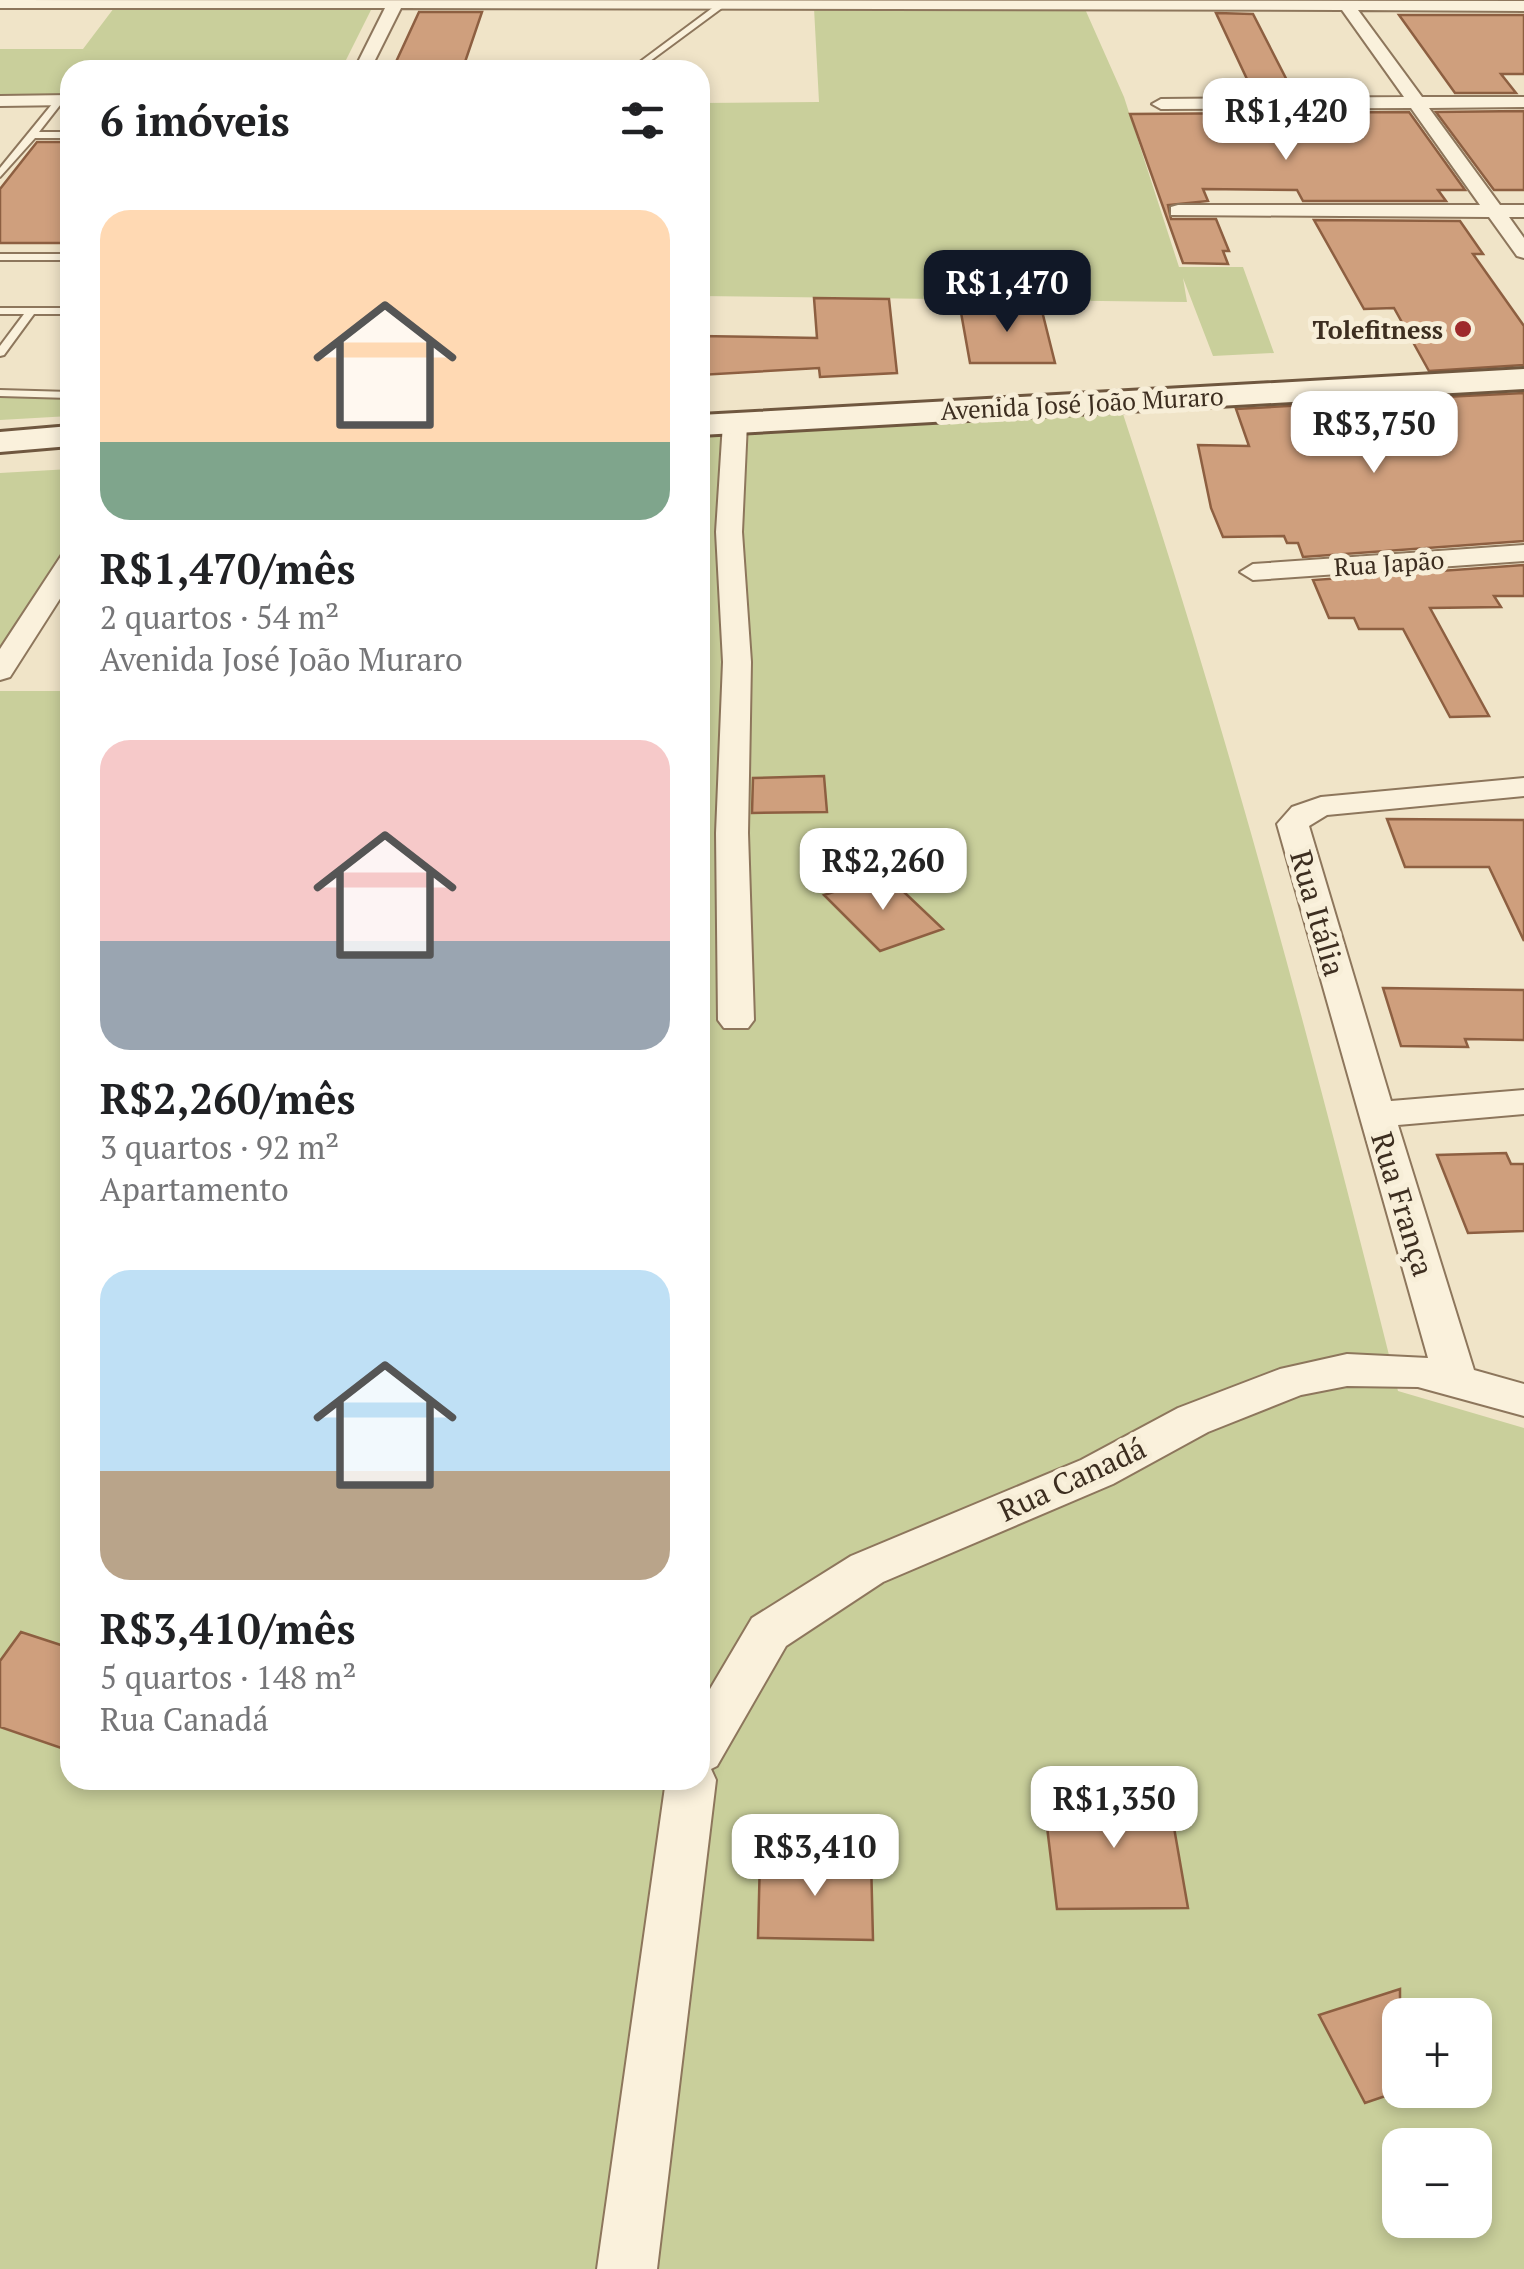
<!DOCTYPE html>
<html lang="pt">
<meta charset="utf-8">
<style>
body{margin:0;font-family:"PT Serif",serif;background:#f2f2f2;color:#202124;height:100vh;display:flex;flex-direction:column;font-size:38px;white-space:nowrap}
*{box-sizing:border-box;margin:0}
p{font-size:32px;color:#757577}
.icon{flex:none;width:55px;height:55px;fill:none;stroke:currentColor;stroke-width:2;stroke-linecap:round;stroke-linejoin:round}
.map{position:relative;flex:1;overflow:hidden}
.details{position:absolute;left:60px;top:60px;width:650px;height:1730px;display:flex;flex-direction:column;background:#fff;border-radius:30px;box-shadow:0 5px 15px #0003}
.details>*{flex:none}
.controls{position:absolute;left:1382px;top:1998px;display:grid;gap:20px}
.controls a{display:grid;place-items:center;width:110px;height:110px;border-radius:20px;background:#fff;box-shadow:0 5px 15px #0003;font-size:50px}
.price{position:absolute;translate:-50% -85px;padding:0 22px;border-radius:20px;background:#fff;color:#222;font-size:32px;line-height:65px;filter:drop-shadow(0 2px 5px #0008)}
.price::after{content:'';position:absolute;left:50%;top:60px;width:30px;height:22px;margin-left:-15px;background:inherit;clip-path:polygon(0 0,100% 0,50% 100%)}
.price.active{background:#111827;color:#fff}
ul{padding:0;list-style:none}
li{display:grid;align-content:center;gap:20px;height:530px;padding:0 40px}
li span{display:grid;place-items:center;height:310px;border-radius:30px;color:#555}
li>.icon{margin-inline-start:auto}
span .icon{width:180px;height:180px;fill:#fffc;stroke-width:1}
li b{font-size:42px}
h2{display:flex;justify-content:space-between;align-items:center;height:120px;padding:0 40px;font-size:42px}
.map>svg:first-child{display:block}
.green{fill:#c9cf9b;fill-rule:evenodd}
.building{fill:#cf9f7d;stroke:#8d5f41;stroke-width:2.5}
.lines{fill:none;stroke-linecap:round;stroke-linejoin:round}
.lane-casing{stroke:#8d765c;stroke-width:4}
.street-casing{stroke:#8d765c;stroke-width:4}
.secondary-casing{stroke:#6f573f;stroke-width:6}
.lane{fill:#faf1dc;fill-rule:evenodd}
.street{fill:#faf1dc;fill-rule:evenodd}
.secondary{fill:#faf1dc;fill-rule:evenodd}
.poi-dot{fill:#9e2a2b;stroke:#f7eed8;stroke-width:4}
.labels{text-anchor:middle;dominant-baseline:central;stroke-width:10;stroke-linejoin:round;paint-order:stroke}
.far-poi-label{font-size:25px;font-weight:bold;fill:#3d2e20;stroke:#f7eed8;text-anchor:end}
.far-street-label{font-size:25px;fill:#3d2e20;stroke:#f7eed8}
.street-label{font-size:30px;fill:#3d2e20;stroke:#f7eed8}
</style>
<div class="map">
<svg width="1524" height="2269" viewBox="0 0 1524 2269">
<rect width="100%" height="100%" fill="#f0e4c8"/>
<path class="green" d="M114 8H372L341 70H70V94H0V49H83Z
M814 8 1085 9 1124 97 1179 267H1243L1274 353 1213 356 1183 278 1187 302 700 296V103L819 102Z
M0 397H70V416L0 420Z
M1122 411C1229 734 1316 1062 1398 1391L1524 1428V2269H0V691H70V1780H700V436L752 433 756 424ZM1400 2015H1475V2090H1400ZM1400 2145H1475V2220H1400Z
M70 469V546L0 659V473Z"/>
<path class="building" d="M419 12H482L464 65 395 64Z
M1216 13 1253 14 1294 94H1254Z
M1399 15H1524V74H1501L1516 93H1455Z
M1524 111V190H1494L1436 112Z
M1409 112 1465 190H1438L1446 201H1303L1297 190 1203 189 1208 201 1168 205 1171 219H1216L1229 251H1223L1228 264 1183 263 1130 114Z
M37 142H70V243H0V189Z
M1314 220 1460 221 1483 254H1473L1524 326V365L1429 371 1394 308 1364 309Z
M814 298 889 299 897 373 820 377 819 368 700 375V336L817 338Z
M960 307H1041L1055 363H970Z
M1524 393V541L1303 557 1298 543H1287L1284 536 1223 537 1211 508 1198 445 1249 446 1236 409 1343 403 1349 410H1452L1444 397Z
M1524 565V596H1494L1501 607 1430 608 1489 716 1450 717 1403 629H1359L1354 618H1329L1313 580Z
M824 776 827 812 752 813 753 778Z
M1387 819 1524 820V941L1489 867H1405Z
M886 875 943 929 880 951 824 895Z
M1383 988 1524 990V1040L1465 1039 1468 1047 1401 1046Z
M1506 1153 1511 1164H1524V1231L1468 1233 1437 1155Z
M21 1632 70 1648V1751L0 1727V1661Z
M1168 1793 1188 1908 1057 1909 1043 1794Z
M760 1857 871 1859 873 1940 758 1938Z
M1400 1989V2091L1365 2103 1319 2015Z"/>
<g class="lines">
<defs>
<path id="lane" d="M719 3 726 5 638 70H629Z
M57 98 64 100 39 132H70V138H35L0 177V168Z
M0 254H70V260H0Z
M0 308H70V314H34L4 355 0 356V346L24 314H0Z
M0 390 70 392V398L0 396Z"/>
<path id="street" d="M0 0 1524 1V11L1358 10 1422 97H1524V107L1429 108 1500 205H1524V217H1509L1524 238V258L1517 256 1489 217 1171 215V207L1178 205H1480L1411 108 1161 109 1152 104 1161 99 1404 97 1342 10 401 8 370 70H354L385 8H0Z
M70 95V105L0 106V96Z
M735 416 747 423 742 532 751 662 748 833 754 1020 748 1028H724L718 1020 716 833 723 662 716 532 723 423Z
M1524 545V561L1253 580 1240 572 1253 564Z
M70 554V583L10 677 0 680V649L61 556Z
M1524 778V796L1327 815 1309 826 1391 1101 1524 1090V1114L1398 1125 1474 1370 1524 1384V1416L1418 1387 1347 1386 1301 1395 1208 1432 1113 1484 883 1582 786 1646 717 1766 711 1769 716 1780 657 2269H597L666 1780H700V1706L752 1618 851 1556 1081 1460 1178 1408 1280 1369 1347 1354 1428 1358 1277 824 1292 807 1321 797Z"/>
<path id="secondary" d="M1524 369V389L700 435V415Z
M70 426V446L0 452V432Z"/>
</defs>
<use href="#lane" class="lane-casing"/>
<use href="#street" class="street-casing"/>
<use href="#secondary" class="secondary-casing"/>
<use href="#lane" class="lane"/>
<use href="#street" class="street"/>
<use href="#secondary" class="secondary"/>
</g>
<circle class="poi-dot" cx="1463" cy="329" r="10"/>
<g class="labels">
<g class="far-poi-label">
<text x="1443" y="329">Tolefitness</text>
</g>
<g class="far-street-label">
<text transform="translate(1082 403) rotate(-3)">Avenida José João Muraro</text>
<text transform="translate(1389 563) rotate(-4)">Rua Japão</text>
</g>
<g class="street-label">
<text transform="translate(1318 913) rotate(74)">Rua Itália</text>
<text transform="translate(1403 1204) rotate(73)">Rua França</text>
<text transform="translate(1072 1479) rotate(-25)">Rua Canadá</text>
</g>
</g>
</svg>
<div class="controls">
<a>+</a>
<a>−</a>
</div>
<b class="price" style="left:1286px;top:163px">R$1,420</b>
<b class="price active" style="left:1007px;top:335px">R$1,470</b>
<b class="price" style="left:1374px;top:476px">R$3,750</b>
<b class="price" style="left:883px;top:913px">R$2,260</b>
<b class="price" style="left:1114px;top:1851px">R$1,350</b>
<b class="price" style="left:815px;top:1899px">R$3,410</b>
<section class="details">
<h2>6 imóveis<svg class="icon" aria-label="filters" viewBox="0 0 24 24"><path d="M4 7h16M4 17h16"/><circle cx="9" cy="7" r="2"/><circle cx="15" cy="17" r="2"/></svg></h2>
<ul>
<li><span style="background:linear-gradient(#ffd9b3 75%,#7fa58c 0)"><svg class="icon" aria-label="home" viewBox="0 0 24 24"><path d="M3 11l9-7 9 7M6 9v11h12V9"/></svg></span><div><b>R$1,470/mês</b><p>2 quartos · 54 m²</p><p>Avenida José João Muraro</p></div></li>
<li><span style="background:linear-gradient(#f6c9c9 65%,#9aa5b1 0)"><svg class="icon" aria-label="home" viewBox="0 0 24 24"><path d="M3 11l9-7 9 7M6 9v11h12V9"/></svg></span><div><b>R$2,260/mês</b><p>3 quartos · 92 m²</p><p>Apartamento</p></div></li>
<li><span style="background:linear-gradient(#bfe0f5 65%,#b9a48a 0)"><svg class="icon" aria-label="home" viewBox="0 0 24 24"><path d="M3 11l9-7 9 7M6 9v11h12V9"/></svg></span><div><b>R$3,410/mês</b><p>5 quartos · 148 m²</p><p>Rua Canadá</p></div></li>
</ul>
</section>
</div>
